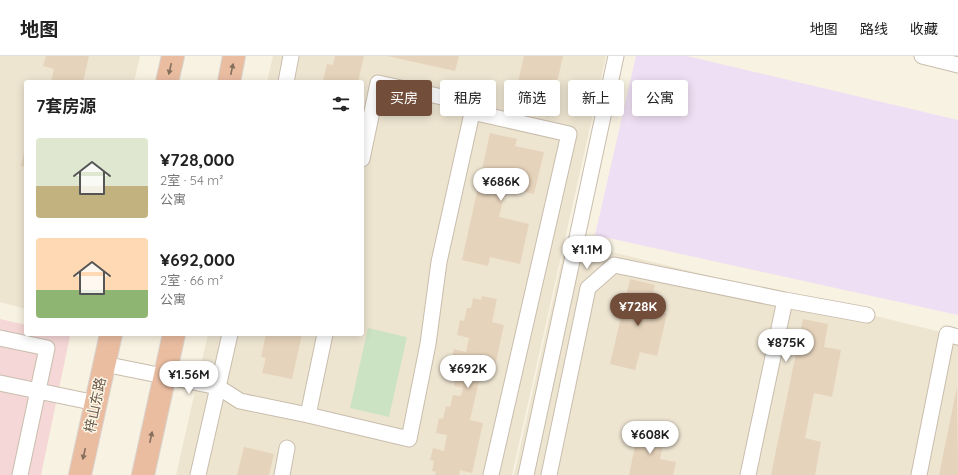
<!DOCTYPE html>
<html lang="zh">
<meta charset="utf-8">
<style>
body{margin:0;font-family:Quicksand,"Noto Sans SC",sans-serif;background:#f2f2f2;color:#222;height:100vh;display:flex;flex-direction:column;font-size:15px;white-space:nowrap}
*{box-sizing:border-box;margin:0}
p{font-size:13px;color:#767676}
.icon{flex:none;width:22px;height:22px;fill:none;stroke:currentColor;stroke-width:2;stroke-linecap:round;stroke-linejoin:round}
.map{position:relative;flex:1;overflow:hidden}
.sheet{position:absolute;left:24px;top:24px;width:340px;height:256px;display:flex;flex-direction:column;background:#fff;border-radius:4px;box-shadow:0 2px 10px #0003}
.sheet>*{flex:none}
.top-card{position:absolute;left:376px;top:24px;width:380px;height:36px;display:flex;gap:8px}
.price{position:absolute;translate:-50% -34px;padding:0 9px;border-radius:14px;background:#fff;color:#222;font-size:13px;line-height:26px;filter:drop-shadow(0 1px 2px #0008)}
.price::after{content:'';position:absolute;left:50%;top:24px;width:12px;height:9px;margin-left:-6px;background:inherit;clip-path:polygon(0 0,100% 0,50% 100%)}
.price.selected{background:#714d3a;color:#fff}
ul{padding:0;list-style:none}
li{display:flex;align-items:center;gap:12px;height:100px;padding:0 12px}
li span{display:grid;place-items:center;flex:none;width:112px;height:80px;border-radius:4px;color:#555}
li>.icon{margin-inline-start:auto}
span .icon{width:48px;height:48px;fill:#fffc;stroke-width:1}
li b{font-size:17px}
h2{display:flex;justify-content:space-between;align-items:center;height:48px;padding:0 12px;font-size:17px}
.pill{padding:0 14px;border-radius:4px;background:#fff;box-shadow:0 2px 10px #0003;font-size:14px;line-height:36px}
.pill.selected{background:#714d3a;color:#fff}
header{display:flex;align-items:center;gap:24px;box-sizing:border-box;height:56px;padding:0 20px;background:#fff;border-bottom:1px solid #e0e0e0}
header strong{font-size:19px}
nav{display:flex;gap:22px;margin-inline-start:auto;font-size:14px}
.map>svg:first-child{display:block}
.residential{fill:#eee5d1}
.education{fill:#efdff4}
.medical{fill:#f4d7d6}
.green{fill:#cce3c3}
.building{fill:#e6d3bb}
.lines{fill:none;stroke-linecap:round;stroke-linejoin:round}
.minor-casing{stroke:#c9bdad;stroke-width:17}
.highway-casing{stroke:#d9d4d0;stroke-width:24}
.minor{stroke:#fff;stroke-width:15}
.highway{stroke:#eabda1;stroke-width:22}
.oneway{fill:#856f5d}
.labels{text-anchor:middle;dominant-baseline:central;stroke-width:3;stroke-linejoin:round;paint-order:stroke}
.street-label{font-size:14px;fill:#6c5b4c;stroke:#fcf6e7}
</style>
<header>
<strong>地图</strong>
<nav><a>地图</a><a>路线</a><a>收藏</a></nav>
</header>
<div class="map">
<svg width="958" height="419" viewBox="0 0 958 419">
<rect width="100%" height="100%" fill="#f8f2e2"/>
<path class="residential" d="M0 0H140L134 26H26V253L0 246Z
M273 0H606L512 419H176L208 278H362V26H267Z
M566 185 958 280V419H514Z"/>
<path class="education" d="M636 0H687L958 64V259L595 179Z"/>
<path class="medical" d="M0 263 26 269V278H61L70 280 41 419H0Z"/>
<path class="green" d="M368 272 407 281 389 361 350 352Z"/>
<path class="building" d="M46 0H89L83 26H51L54 13 43 10Z
M335 0H364L358 26H323L327 8 333 9Z
M387 0H459L455 15Z
M524 0H563L549 61 512 53Z
M490 77 517 83 515 90 544 96 534 138 506 132 499 161 529 168 520 208 490 201 488 210 462 204Z
M25 92H26V111L21 110Z
M630 223 655 229 649 254 667 258 657 300 640 296 635 314 610 308Z
M482 240 497 243 492 266 504 269 493 319 481 316 470 364 483 367 472 417 460 414 459 419H435L436 416 432 415 434 405 430 404 433 392 444 395 447 379 436 377 439 362 443 363 446 350 450 351 453 339 461 340 463 332 454 330 456 319H452L455 308 451 307 454 293 466 296 469 282 457 279 460 264 464 265 467 252H471L473 242 481 244Z
M803 263 828 268 824 291 841 294 832 341 814 337 805 382 821 386 815 419H771Z
M266 278H302L292 323 262 317 266 302 261 301Z
M957 331 958 419H939Z
M639 371 666 377 660 403 676 406 673 419H629Z
M244 391 274 398 269 419H237Z"/>
<g class="lines">
<defs>
<path id="minor" d="M922 0 958 9
M286 26 291 0
M472 56 569 78 491 419
M230 278 218 331 240 345 308 359 409 383 428 288 439 206 474 48 378 27 362 103
M0 282 47 292 20 419
M104 308 218 331 198 419
M0 327 96 347
M308 359 325 278
M282 419 287 392
M526 419 616 0
M549 419 588 232 614 209 785 244
M748 419 785 244 867 259
M919 419 947 278 958 281"/>
<path id="highway" d="M167 26 173 0
M229 26 234 0
M80 419 111 278
M143 419 174 278"/>
</defs>
<use href="#minor" class="minor-casing"/>
<use href="#highway" class="highway-casing"/>
<use href="#minor" class="minor"/>
<use href="#highway" class="highway"/>
</g>
<defs><path id="oneway-solid" d="M-6-.8H1V-3.2L6.5 0L1 3.2V.8H-6Z"/></defs>
<g class="oneway">
<use href="#oneway-solid" transform="translate(170 13) rotate(103)"/>
<use href="#oneway-solid" transform="translate(232 13) rotate(-78)"/>
<use href="#oneway-solid" transform="translate(151 381) rotate(-78)"/>
<use href="#oneway-solid" transform="translate(84 398) rotate(103)"/>
</g>
<g class="labels">
<g class="street-label">
<text transform="translate(95 349) rotate(-78)">梓山东路</text>
</g>
</g>
</svg>
<b class="price" style="left:501px;top:146px">¥686K</b>
<b class="price" style="left:587px;top:214px">¥1.1M</b>
<b class="price selected" style="left:638px;top:271px">¥728K</b>
<b class="price" style="left:786px;top:307px">¥875K</b>
<b class="price" style="left:468px;top:333px">¥692K</b>
<b class="price" style="left:189px;top:339px">¥1.56M</b>
<b class="price" style="left:650px;top:399px">¥608K</b>
<div class="top-card">
<a class="pill selected">买房</a>
<a class="pill">租房</a>
<a class="pill">筛选</a>
<a class="pill">新上</a>
<a class="pill">公寓</a>
</div>
<section class="sheet">
<h2>7套房源<svg class="icon" aria-label="filters" viewBox="0 0 24 24"><path d="M4 7h16M4 17h16"/><circle cx="9" cy="7" r="2"/><circle cx="15" cy="17" r="2"/></svg></h2>
<ul>
<li><span style="background:linear-gradient(#dfe7d0 60%,#c2b280 0)"><svg class="icon" aria-label="home" viewBox="0 0 24 24"><path d="M3 11l9-7 9 7M6 9v11h12V9"/></svg></span><div><b>¥728,000</b><p>2室 · 54 m²</p><p>公寓</p></div></li>
<li><span style="background:linear-gradient(#ffd9b3 65%,#8fb573 0)"><svg class="icon" aria-label="home" viewBox="0 0 24 24"><path d="M3 11l9-7 9 7M6 9v11h12V9"/></svg></span><div><b>¥692,000</b><p>2室 · 66 m²</p><p>公寓</p></div></li>
</ul>
</section>
</div>
